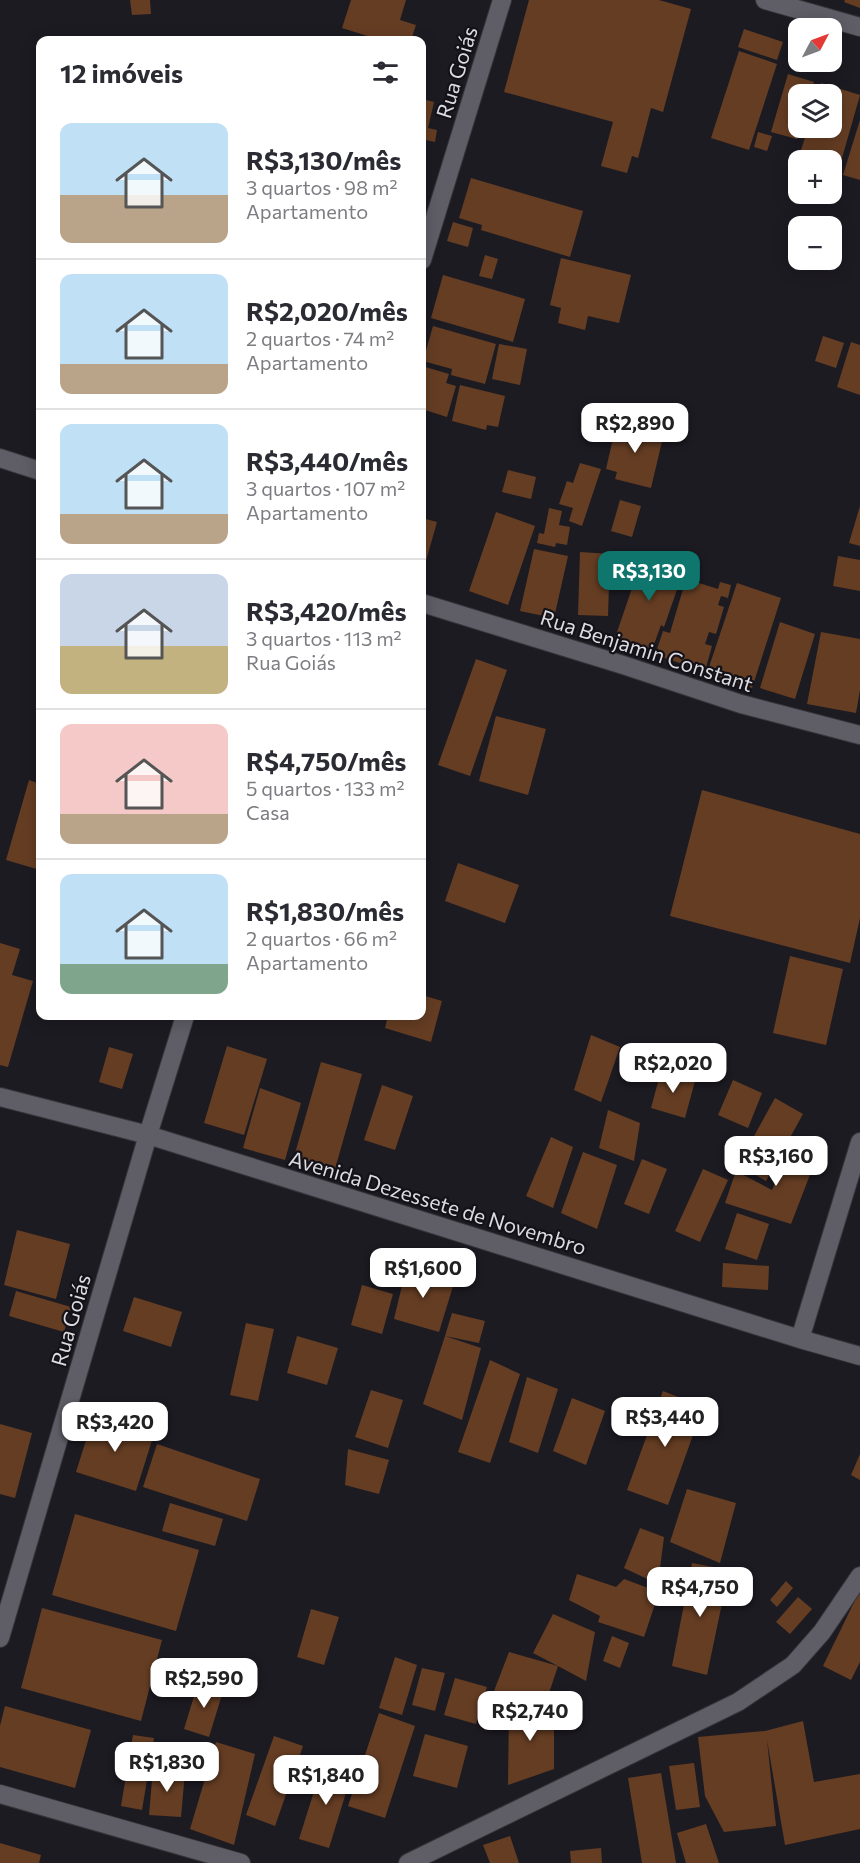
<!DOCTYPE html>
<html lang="pt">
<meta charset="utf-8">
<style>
body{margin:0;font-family:Commissioner,sans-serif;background:#f2f2f3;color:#2b2b33;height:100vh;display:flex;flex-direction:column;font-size:22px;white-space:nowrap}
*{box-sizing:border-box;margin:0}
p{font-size:20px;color:#7c7c81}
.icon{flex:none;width:33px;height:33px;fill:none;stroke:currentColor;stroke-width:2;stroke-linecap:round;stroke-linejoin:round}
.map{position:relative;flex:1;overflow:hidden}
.side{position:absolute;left:36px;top:36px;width:390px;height:984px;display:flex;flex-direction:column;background:#fff;border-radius:12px;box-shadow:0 3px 15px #0003}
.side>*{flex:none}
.needle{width:39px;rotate:49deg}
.tools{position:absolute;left:788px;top:18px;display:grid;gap:12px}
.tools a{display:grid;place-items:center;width:54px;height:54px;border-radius:12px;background:#fff;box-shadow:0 3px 15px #0003;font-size:30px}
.price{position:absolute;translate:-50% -51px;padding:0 14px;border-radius:12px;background:#fff;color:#222;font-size:20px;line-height:39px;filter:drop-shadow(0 2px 3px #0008)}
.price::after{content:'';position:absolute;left:50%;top:36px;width:18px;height:14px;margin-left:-9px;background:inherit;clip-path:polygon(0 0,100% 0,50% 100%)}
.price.current{background:#0f766e;color:#fff}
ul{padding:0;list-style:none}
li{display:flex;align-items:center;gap:18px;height:150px;padding:0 24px}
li+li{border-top:2px solid #e1e1e2}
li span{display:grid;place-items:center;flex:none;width:168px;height:120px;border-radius:12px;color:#555}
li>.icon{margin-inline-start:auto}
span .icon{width:72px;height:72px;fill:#fffc;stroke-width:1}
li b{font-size:26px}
h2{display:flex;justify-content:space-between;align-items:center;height:72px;padding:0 24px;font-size:26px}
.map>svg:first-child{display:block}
.building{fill:#653d23}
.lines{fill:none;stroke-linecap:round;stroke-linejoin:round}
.minor-casing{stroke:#36353a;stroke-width:20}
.minor{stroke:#5f5d66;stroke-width:18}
.labels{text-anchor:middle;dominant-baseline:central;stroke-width:4.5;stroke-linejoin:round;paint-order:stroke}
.street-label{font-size:21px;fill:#dcdbe0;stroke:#141219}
</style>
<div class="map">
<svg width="860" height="1863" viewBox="0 0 860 1863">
<rect width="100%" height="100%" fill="#1d1b22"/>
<path class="building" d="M130 0H150L151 14 132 15Z
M351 0H406L400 20 416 25 411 40H380L342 28Z
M529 0H659L691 9 663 112 651 108 638 158 632 156 627 173 601 166 613 122 504 92Z
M845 0H860V8L844 2Z
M744 29 783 42 777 60 738 47Z
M739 51 777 64 749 150 711 138Z
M788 74 814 82 810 94H798V128H801L797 139 771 132Z
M821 83 860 95 836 179 831 177V160H798L808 128H831V94H818Z
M422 99 434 102 428 128 437 130 435 142 426 140 422 155Z
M860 120V180L843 175Z
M758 132 772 136 767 151 754 147Z
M471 178 583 211 570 257 481 230 482 225 459 218Z
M453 222 473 228 468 247 447 241Z
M485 255 498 259 492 279 479 276Z
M561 258 631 275 619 323 588 316 585 330 558 323 561 308 550 305Z
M443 275 525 299 513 342 431 318Z
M433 326 496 344 485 384 451 375 452 369 423 361Z
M823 336 844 343 836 368 815 361Z
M851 342 860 345V395L837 387Z
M499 344 527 349 520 385 492 379Z
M422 366 449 374 446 383 456 386 447 417 422 409Z
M460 385 505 396 498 427 487 425 486 430 452 421Z
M617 421 664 433 651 488 615 479 617 472 606 469Z
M580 463 601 469 582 526 569 521 573 508 559 504 567 481 573 483Z
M508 470 536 477 531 499 502 492Z
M620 500 641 506 632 537 611 531Z
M860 506V546L849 543Z
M549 508 562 511 559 525 570 527 567 545 556 543 555 547 537 543 539 533 544 534Z
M496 512 535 526 508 605 469 591Z
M422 518 437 522 422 575Z
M534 549 568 556 554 618 520 611Z
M580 552 610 554 608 616 578 615Z
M644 553 680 566 675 583 679 584 664 627 661 625 652 650 615 638Z
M838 556 860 560V591L833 586Z
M686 579 718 589 720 582 731 585 728 598 721 596 718 605 724 607 716 634 709 632 705 644 712 646 705 671 655 655 663 631 670 633Z
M737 583 781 598 752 688 707 673Z
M780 622 815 634 795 699 760 688Z
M821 632 860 639V690L856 713 807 704Z
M476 659 507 670 470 776 438 765Z
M496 716 546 729 528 795 479 781Z
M29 780 40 784V870L6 860Z
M702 790 860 834V918L850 963 670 916Z
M458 863 519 885 505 923 445 901Z
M0 943 20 949 12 975 33 981 8 1067 0 1065Z
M790 956 843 969 826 1045 773 1033Z
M422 995 442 1001 431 1042 385 1028 388 1016H422Z
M591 1035 620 1047 601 1102 574 1090Z
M227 1046 267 1059 244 1135 204 1123Z
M109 1047 133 1054 122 1089 99 1082Z
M321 1062 362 1074 335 1169 294 1157Z
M661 1071 695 1081 685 1118 651 1108Z
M733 1080 762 1093 748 1128 718 1115Z
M382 1085 413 1096 395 1150 364 1140Z
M260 1088 301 1103 285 1160 243 1148Z
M775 1098 803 1114 766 1181 738 1165Z
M608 1110 640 1123 634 1161 599 1148Z
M551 1137 573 1147 553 1208 526 1196Z
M792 1141 818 1154 791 1224 725 1203 736 1171 772 1190Z
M583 1152 617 1165 597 1229 561 1213Z
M642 1159 667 1169 649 1214 624 1204Z
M703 1169 728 1180 700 1242 675 1231Z
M737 1213 769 1224 757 1260 725 1249Z
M17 1230 70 1244 56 1299 4 1285Z
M723 1263 769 1266 768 1290 722 1287Z
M407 1265 454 1283 439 1332 394 1319Z
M362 1285 393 1294 382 1334 351 1325Z
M16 1291 71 1307 64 1332 9 1316Z
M134 1297 182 1312 171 1347 123 1331Z
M452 1313 485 1321 479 1343 445 1336Z
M246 1323 274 1329 258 1401 230 1395Z
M297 1336 338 1348 327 1385 287 1373Z
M445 1336 481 1348 462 1420 423 1404Z
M490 1360 520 1374 490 1463 458 1452Z
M527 1377 558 1389 538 1453 509 1442Z
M371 1390 403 1400 388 1448 355 1437Z
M663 1391 703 1407 668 1505 627 1490Z
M572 1398 605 1411 586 1465 553 1451Z
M94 1415 154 1434 136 1491 76 1472Z
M0 1424 32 1433 15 1498 0 1494Z
M157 1444 260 1479 247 1521 143 1487Z
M348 1449 389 1460 379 1494 345 1485Z
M860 1454V1480L851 1475Z
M687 1489 736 1503 720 1563 670 1542Z
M170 1503 223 1519 215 1546 162 1531Z
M75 1514 199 1550 176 1631 52 1595Z
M640 1528 664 1537 658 1584 624 1568Z
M692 1563 729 1570 707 1675 672 1666Z
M577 1574 616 1587 624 1579 659 1592 644 1637 598 1622 600 1616 569 1600Z
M786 1581 793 1588 777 1607 770 1600Z
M860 1590V1662L851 1680 823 1666Z
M798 1597 812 1609 790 1634 776 1622Z
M42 1608 162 1640 141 1721 21 1688Z
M311 1609 339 1617 324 1665 297 1657Z
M553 1614 595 1632 586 1681 558 1666 545 1705 494 1691 509 1652 558 1666 533 1653Z
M612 1636 629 1643 620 1668 603 1661Z
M395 1657 417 1665 402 1715 379 1708Z
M422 1668 445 1673 435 1711 412 1705Z
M455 1678 487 1687 476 1724 444 1715Z
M199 1680 224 1688 209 1737 184 1729Z
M5 1706 91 1730 75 1788 0 1767V1726Z
M509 1706 554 1707V1769L508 1785Z
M379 1713 415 1726 385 1818 348 1806Z
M803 1721 814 1782 860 1774V1829L785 1845 767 1740 776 1826 724 1832 705 1796 698 1737 765 1731Z
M425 1734 468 1746 457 1788 413 1776Z
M133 1735 154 1738 142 1810 121 1806Z
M274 1736 303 1746 275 1826 246 1815Z
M216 1742 255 1754 234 1845 190 1829Z
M323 1763 352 1773 329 1848 299 1839Z
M694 1763 700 1807 676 1810 669 1766Z
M153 1769 185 1772 181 1817 149 1815Z
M661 1773 676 1863H642L628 1778Z
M706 1824 719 1863H686L677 1833Z
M510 1836 519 1863H490L483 1845Z
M0 1843 41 1855 39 1863H0Z
M601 1848 602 1863H571L570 1851Z"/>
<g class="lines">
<defs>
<path id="minor" d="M765 0 860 27
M422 260 502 0
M0 458 40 471
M422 603 623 665 741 704 860 735
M0 1097 148 1135 800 1339 860 1356
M800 1339 860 1142
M0 1638 148 1135 185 1016
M0 1794 241 1863
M408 1863 738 1702 793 1665 822 1632 860 1576"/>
</defs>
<use href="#minor" class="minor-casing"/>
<use href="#minor" class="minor"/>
</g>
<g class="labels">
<g class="street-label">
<text transform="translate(456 72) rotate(-73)">Rua Goiás</text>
<text transform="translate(647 650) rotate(18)">Rua Benjamin Constant</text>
<text transform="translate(438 1202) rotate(17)">Avenida Dezessete de Novembro</text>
<text transform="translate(70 1320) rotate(-74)">Rua Goiás</text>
</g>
</g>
</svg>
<div class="tools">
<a><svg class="needle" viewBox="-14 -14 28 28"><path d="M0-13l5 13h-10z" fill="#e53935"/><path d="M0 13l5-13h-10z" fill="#7c7c81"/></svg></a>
<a><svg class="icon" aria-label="layers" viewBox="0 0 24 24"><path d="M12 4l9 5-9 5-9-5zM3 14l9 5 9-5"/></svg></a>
<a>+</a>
<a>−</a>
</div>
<b class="price" style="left:635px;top:454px">R$2,890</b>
<b class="price current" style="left:649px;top:602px">R$3,130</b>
<b class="price" style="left:673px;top:1094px">R$2,020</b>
<b class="price" style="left:776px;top:1187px">R$3,160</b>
<b class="price" style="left:423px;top:1299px">R$1,600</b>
<b class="price" style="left:665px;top:1448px">R$3,440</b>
<b class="price" style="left:115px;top:1453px">R$3,420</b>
<b class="price" style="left:700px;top:1618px">R$4,750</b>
<b class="price" style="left:204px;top:1709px">R$2,590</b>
<b class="price" style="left:530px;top:1742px">R$2,740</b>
<b class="price" style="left:167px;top:1793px">R$1,830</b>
<b class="price" style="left:326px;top:1806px">R$1,840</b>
<section class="side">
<h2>12 imóveis<svg class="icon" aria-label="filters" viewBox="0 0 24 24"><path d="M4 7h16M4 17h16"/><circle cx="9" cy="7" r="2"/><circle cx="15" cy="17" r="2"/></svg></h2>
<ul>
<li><span style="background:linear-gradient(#bfe0f5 60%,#b9a48a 0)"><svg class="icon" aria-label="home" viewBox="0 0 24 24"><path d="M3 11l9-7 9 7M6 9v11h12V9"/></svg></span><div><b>R$3,130/mês</b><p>3 quartos · 98 m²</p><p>Apartamento</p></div></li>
<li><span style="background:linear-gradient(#bfe0f5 75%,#b9a48a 0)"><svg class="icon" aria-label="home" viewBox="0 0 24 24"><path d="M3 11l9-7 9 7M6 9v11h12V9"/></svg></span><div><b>R$2,020/mês</b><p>2 quartos · 74 m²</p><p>Apartamento</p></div></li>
<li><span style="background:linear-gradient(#bfe0f5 75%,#b9a48a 0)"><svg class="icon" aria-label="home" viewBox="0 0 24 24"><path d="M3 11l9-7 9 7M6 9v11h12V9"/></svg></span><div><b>R$3,440/mês</b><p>3 quartos · 107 m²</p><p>Apartamento</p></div></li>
<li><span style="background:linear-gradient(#c9d6e8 60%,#c2b280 0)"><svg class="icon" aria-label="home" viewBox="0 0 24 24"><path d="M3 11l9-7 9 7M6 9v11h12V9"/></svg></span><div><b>R$3,420/mês</b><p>3 quartos · 113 m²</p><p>Rua Goiás</p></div></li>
<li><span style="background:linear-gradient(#f6c9c9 75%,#b9a48a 0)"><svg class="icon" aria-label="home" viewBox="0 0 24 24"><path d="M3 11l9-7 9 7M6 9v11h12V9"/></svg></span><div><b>R$4,750/mês</b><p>5 quartos · 133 m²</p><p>Casa</p></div></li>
<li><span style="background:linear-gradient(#bfe0f5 75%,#7fa58c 0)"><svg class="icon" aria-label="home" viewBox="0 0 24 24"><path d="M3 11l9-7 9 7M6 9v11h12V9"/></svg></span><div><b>R$1,830/mês</b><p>2 quartos · 66 m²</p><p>Apartamento</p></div></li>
</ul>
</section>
</div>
